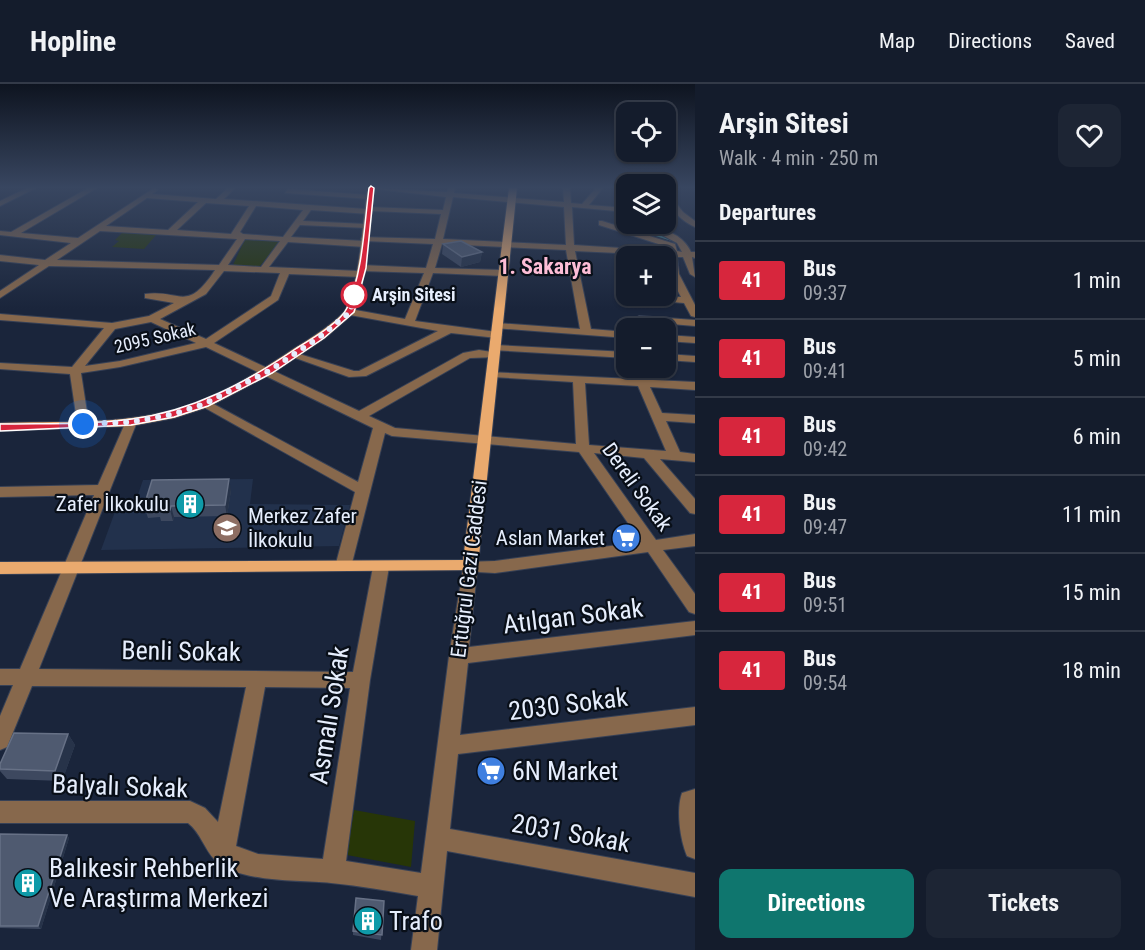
<!DOCTYPE html>
<meta charset="utf-8">
<style>
:root{--surface:#141c2c;--page:#1d2534;--text:#f1f3f6;--muted:#9da1a9;--line:#333a48;--accent:#0f766e}
body{margin:0;font-family:"Roboto Condensed",sans-serif;background:var(--page);color:var(--text);height:100vh;display:flex;flex-direction:column;font-size:22px;white-space:nowrap}
*{box-sizing:border-box;margin:0}
p{font-size:20px;color:var(--muted)}
.icon{flex:none;width:33px;height:33px;fill:none;stroke:currentColor;stroke-width:2;stroke-linecap:round;stroke-linejoin:round}
.map{position:relative;flex:1;overflow:hidden}
.drawer{display:flex;flex-direction:column;background:var(--surface);width:450px}
.drawer>*{flex:none}
.badge{padding:0 12px;border-radius:4px;font-size:21px;line-height:39px}
.tools{position:absolute;left:616px;top:18px;display:grid;gap:12px}
.tools a{display:grid;place-items:center;width:60px;height:60px;border-radius:12px;background:var(--surface);box-shadow:0 2px 4px #0004,0 0 0 2px var(--line);font-size:30px}
.you{position:absolute;width:30px;height:30px;margin:-15px;border:4px solid #fff;border-radius:50%;background:#1a73e8;box-shadow:0 0 0 9px #1a73e833}
.map>.badge{position:absolute;translate:-50% -50%;box-shadow:0 0 0 3px #fff}
h2{padding:0 24px;font-size:22px;line-height:54px}
.round{display:grid;place-items:center;flex:none;width:63px;height:63px;border-radius:12px;background:var(--page)}
.headline{display:flex;align-items:center;justify-content:space-between;height:102px;padding:0 24px}
h1{font-size:28px;font-weight:700;line-height:45px}
.button{display:flex;gap:12px;margin-top:auto;padding:12px 24px}
.button a{flex:1;height:69px;border-radius:12px;background:var(--accent);color:#fff;font-size:24px;font-weight:700;line-height:69px;text-align:center}
.button a+a{background:var(--page);color:var(--text)}
ul{padding:0;list-style:none}
li{display:flex;align-items:center;gap:18px;height:78px;padding:0 24px;border-top:2px solid var(--line)}
li div{flex:1}
li b{display:block;font-size:22px}
li em{font-style:normal}
li .badge{min-width:66px;font-weight:700;text-align:center}
header{display:flex;align-items:center;gap:36px;box-sizing:border-box;height:84px;padding:0 30px;background:var(--surface);border-bottom:2px solid var(--line)}
header strong{font-size:28px}
nav{display:flex;gap:33px;margin-inline-start:auto;font-size:21px}
main{display:flex;flex:1;min-height:0}
.map>svg:first-child{display:block}
.built{fill:#22314c}
.green{fill:#273607}
.lines{fill:none;stroke-linecap:round;stroke-linejoin:round}
.stream{stroke:#488c94;stroke-width:2}
.minor-casing{stroke:#374156;stroke-width:2}
.major-casing{stroke:#374156;stroke-width:2}
.minor{fill:#87684c;fill-rule:evenodd}
.major{fill:#eaaa6e;fill-rule:evenodd}
.wall{fill:#3d485f}
.shaded-wall{fill:#273349}
.building{fill:#4f5a70;stroke:#677186;stroke-width:1.5}
.line{fill:#d7263d;stroke:#fff;stroke-width:1.5}
.walk{stroke:#e6eefd;stroke-width:6;stroke-dasharray:0 10.8}
.stop-dot{fill:#fff;stroke:#d7263d;stroke-width:3}
.labels{text-anchor:middle;stroke-width:4.5;stroke-linejoin:round;paint-order:stroke}
.far-stop-label{font-size:18px;font-weight:bold;fill:#e6eefd;stroke:#090f18;text-anchor:start}
.far-street-label{font-size:18px;fill:#e6eefd;stroke:#090f18}
.street-label{font-size:21px;fill:#e6eefd;stroke:#090f18}
.poi-label{font-size:21px;fill:#e6eefd;stroke:#090f18;text-anchor:end}
.far-district-label{font-size:22px;font-weight:bold;fill:#fdbdd6;stroke:#090f18}
.near-street-label{font-size:26px;fill:#e6eefd;stroke:#090f18}
.near-poi-label{font-size:26px;fill:#e6eefd;stroke:#090f18;text-anchor:start}
</style>
<header>
<strong>Hopline</strong>
<nav><a>Map</a><a>Directions</a><a>Saved</a></nav>
</header>
<main>
<div class="map">
<svg width="695" height="866" viewBox="0 0 695 866">
<rect width="100%" height="100%" fill="#1a253b"/>
<!-- built -->
<polygon class="built" points="253,395 250,420 350,421 339,462 101,466 116,425 133,425 143,396"/>
<!-- green -->
<g class="green">
<polygon points="123,148 157,150 144,165 112,163 119,157 115,156"/>
<polygon points="245,155 247,155 281,157 259,183 233,181"/>
<polygon points="354,726 415,737 411,783 347,771"/>
</g>
<g class="lines">
<!-- stream -->
<polyline class="stream" points="627,133 622,138 633,144 672,156"/>
<!-- minor casing -->
<g class="minor-casing">
<g id="minor">
<polygon points="27,104 36,104 0,122 0,117"/>
<path d="M88,104h9l-76,45 57,5 76,-50 4,2 -6,4 64,5 12,-11h7l-11,11 142,10 3,-2 74,3 3,-13 -79,-9 80,4 2,-4h6l-1,5 110,9 -1,-14h7l1,15 11,1 14,-16h7l-14,17 38,3v4l-55,-5 2,38 94,6v-4l-69,-22v-4h3l73,23 2,7 5,1 -5,-9 -17,-9c11,-7 27,8 31,18h4v6l-3,-1 3,20 -5,-3 -7,-17h-6l2,17 16,31v12l-4,-1 -7,-13 -46,-4 -5,-3 48,1 -12,-23 -1,-18 -41,-2v20l-5,-3 -4,-18 -43,-2 16,78 36,3v6l-133,-10 -1,-2 5,-3 82,6 -14,-79 -124,-6 -7,24 68,2 5,3 -5,3 -70,-3 -18,48 82,11 5,3 -5,3 -46,-5 -85,43 -17,1 -62,-22 6,-3 61,19h5l79,-40 -88,-16 -5,-3 5,-3 55,10 19,-46 -62,-2 -4,-3 4,-3 64,3 7,-24 -68,-3 4,3 -4,3 -77,-5 -19,25 91,4 5,3 -5,3 -71,-3 -11,26 -64,43 145,68 104,-58 16,-3 19,3v4l-28,1 -101,58 26,12 181,16 -3,-62 -81,-5 -4,-1v-4l207,10v8l-45,-3 12,26 33,2v8l-29,-2 14,31 15,2v8l-35,-3 35,40v15l-5,-1 -46,-55 -50,-5 62,87 39,-6v12l-32,4 32,44v20l-6,-2 -41,-60 -153,21 -18,-1 -8,75 226,-26v14l-227,28 -8,72 235,-28v18l-237,29 -8,75 245,44v24l-248,-46 -10,99h-26l7,-54c-29,-5 -57,-10 -87,-13 -30,-3 -93,0 -116,-23 -11,-11 -14,-27 -27,-37h-188v-22h190l15,7 13,14 28,-135 -214,-1 -25,61 -7,3v-34l13,-31h-13v-16h20l74,-174 -94,2v-10l98,-2 29,-66 4,-1 6,4 -98,247 314,3 20,-105 2,-4h12l2,4 -19,113 -24,181 75,12 28,-217 15,-94 31,-1 146,-19 -62,-90 -187,-16 -7,-3 -34,134 -2,4h-12l-2,-4 20,-75 -157,-88 6,-4 4,1 150,81 15,-54 -167,-81 -86,20 -39,6 8,52 -6,4 -5,-1 -8,-54 -70,-5v-6l72,4 32,-39 -104,-8v-6l112,9 37,-7 25,-13 -29,-5v-4c36,-5 41,20 70,-24l-166,-4 -49,32v-7l39,-26 -39,-4v-6l45,5 26,-17 -71,-8v-4l11,1zM453,113l111,10 2,38 -123,-6zM147,114l51,4 -30,28 -62,-4zM206,119l43,3 -18,28 -54,-4zM256,122l47,4 -20,27 -40,-3 -3,-2zM311,126l58,4 3,-3 69,3 -6,25 -73,-2 -1,2 4,2 -74,-4 9,-12 67,3 4,-2 -4,-2 -64,-3zM100,147l137,8 -18,26 -162,-5zM245,155l35,2 -19,26 -33,-2zM224,187l56,2 -9,23 -65,43 -46,-20 46,-25zM151,238l45,21 -76,18 -35,5 30,-37zM585,299l53,3 28,65 -77,-6zM265,603l85,1 -27,171 -65,-5 -22,-8z"/>
<polygon points="622,104 627,104 627,106 624,105"/>
<polygon points="288,105 370,111 374,113 370,115 285,109"/>
<path d="M666,106l17,22 12,9v6c-14,-6 -29,-21 -29,-37z"/>
<polygon points="639,232 695,236 695,242 635,237 634,235"/>
<polygon points="666,251 695,253 695,259 666,257"/>
<polygon points="495,261 627,268 627,274 491,266 490,264"/>
<polygon points="666,270 695,272 695,278 666,276"/>
<path d="M695,705v70l-8,-3c-7,-16 -11,-47 -5,-63z"/>
</g>
</g>
<!-- major casing -->
<g class="major-casing">
<g id="major">
<path d="M367,104h8l-9,80 -11,44 -30,26 -52,35 -65,34 -34,11 -43,8 -131,5v-8c55,-2 120,2 173,-13 44,-12 85,-37 122,-62 12,-7 45,-28 51,-39 14,-28 17,-88 21,-121z"/>
<polygon points="509,104 517,104 478,482 476,486 0,490 0,478 463,476"/>
</g>
</g>
<!-- minor -->
<use href="#minor" class="minor"/>
<!-- major -->
<use href="#major" class="major"/>
</g>
<!-- wall -->
<g class="wall">
<polygon points="443,160 482,168 480,178 461,183 442,170"/>
<polygon points="231,406 227,432 174,433 173,437 161,437 160,433 148,434 144,422"/>
<polygon points="68,650 75,661 62,697 7,695 0,687 0,680"/>
<polygon points="0,750 67,751 69,754 41,845 0,844"/>
<polygon points="384,817 381,856 353,851 353,847"/>
</g>
<!-- shaded-wall -->
<g class="shaded-wall">
<polygon points="482,168 480,178 461,183 462,173"/>
<polygon points="229,395 231,406 227,432 225,421"/>
<polygon points="171,422 174,433 173,437 170,426"/>
<polygon points="68,650 75,661 62,697 55,687"/>
<polygon points="67,751 69,754 41,845 38,842"/>
</g>
<!-- building -->
<g class="building">
<polygon points="461,157 482,168 462,173 443,160"/>
<polygon points="229,395 225,421 171,422 170,426 158,426 159,422 144,422 152,396"/>
<polygon points="14,649 68,650 55,687 0,685 0,680"/>
<polygon points="0,750 67,751 38,842 0,842"/>
<polygon points="356,814 384,817 382,851 353,847"/>
</g>
<!-- sky -->
<linearGradient id="sky" x2="0" y2="1"><stop stop-color="#0e1420"/><stop offset="0.46" stop-color="#384660"/><stop offset="1" stop-color="#384660" stop-opacity="0"/></linearGradient>
<rect width="695" height="225" fill="url(#sky)"/>
<!-- line -->
<path class="line" d="M371,102l3,2 -8,80 -12,44 -30,26 -52,35 -64,33 -34,11 -43,8 -131,6v-7c43,-1 89,1 132,-5 61,-8 115,-37 165,-71 13,-8 44,-26 50,-40 16,-36 17,-81 22,-120z"/>
<g class="lines">
<!-- walk -->
<polyline class="walk" points="83,340 131,338 174,330 204,320 269,287 321,252 350,228 355,209 354,211"/>
</g>
<!-- icons -->
<defs>
<g id="building-disc" transform="scale(1.5)"><circle r="9.5" fill="#0f9aa8" stroke="#090f18"/><path d="M-4-6H4V6H1V3H-1V6H-4ZM-2.5-4.3h1.7v1.8h-1.7ZM.8-4.3h1.7v1.8H.8ZM-2.5-1h1.7V.8h-1.7ZM.8-1h1.7V.8H.8Z" fill="#fff"/></g>
<g id="school-disc" transform="scale(1.5)"><circle r="9.5" fill="#8d6e63" stroke="#090f18"/><path d="M0-5L7-2L0 1L-7-2ZM-4 1L0 2.5L4 1V4Q0 6-4 4Z" fill="#fff"/></g>
<g id="supermarket-disc" transform="scale(1.5)"><circle r="9.5" fill="#3f7fe0" stroke="#090f18"/><path d="M-6-5.5h2.5l.6 2H6L4.5 2H-2.5L-4.4-4H-6ZM-1.5 3.2a1.3 1.3 0 1 0 .1 0ZM3 3.2a1.3 1.3 0 1 0 .1 0Z" fill="#fff"/></g>
</defs>
<g fill-rule="evenodd">
<use href="#building-disc" x="190" y="420"/>
<use href="#school-disc" x="227" y="444"/>
<use href="#supermarket-disc" x="626" y="454"/>
<use href="#supermarket-disc" x="491" y="687"/>
<use href="#building-disc" x="28" y="799"/>
<use href="#building-disc" x="368" y="837"/>
</g>
<!-- markers -->
<circle class="stop-dot" cx="354" cy="211" r="12"/>
<g class="labels">
<!-- far-stop labels -->
<g class="far-stop-label">
<text x="372" y="217">Arşin Sitesi</text>
</g>
<!-- far-street labels -->
<g class="far-street-label">
<text transform="translate(155 254) rotate(-13)" y="6">2095 Sokak</text>
</g>
<!-- street labels -->
<g class="street-label">
<text transform="translate(637 403) rotate(54)" y="7">Dereli Sokak</text>
<text transform="translate(469 485) rotate(-83)" y="7">Ertuğrul Gazi Caddesi</text>
</g>
<!-- poi labels -->
<g class="poi-label">
<text x="169" y="427">Zafer İlkokulu</text>
<text x="248" y="439" text-anchor="start">Merkez Zafer<tspan x="248" dy="24">İlkokulu</tspan></text>
<text x="605" y="461">Aslan Market</text>
</g>
<!-- far-district labels -->
<g class="far-district-label">
<text x="545" y="190">1. Sakarya</text>
</g>
<!-- near-street labels -->
<g class="near-street-label">
<text transform="translate(573 532) rotate(-7)" y="9">Atılgan Sokak</text>
<text transform="translate(181 567) rotate(1)" y="9">Benli Sokak</text>
<text transform="translate(568 620) rotate(-7)" y="9">2030 Sokak</text>
<text transform="translate(329 631) rotate(-81)" y="9">Asmalı Sokak</text>
<text transform="translate(120 702) rotate(2)" y="9">Balyalı Sokak</text>
<text transform="translate(571 749) rotate(10)" y="9">2031 Sokak</text>
</g>
<!-- near-poi labels -->
<g class="near-poi-label">
<text x="512" y="696">6N Market</text>
<text x="49" y="793">Balıkesir Rehberlik<tspan x="49" dy="30">Ve Araştırma Merkezi</tspan></text>
<text x="389" y="846">Trafo</text>
</g>
</g>
</svg>
<div class="tools">
<a><svg class="icon" aria-label="locate" viewBox="0 0 24 24"><circle cx="12" cy="12" r="6"/><path d="M12 2v4M12 18v4M2 12h4M18 12h4"/></svg></a>
<a><svg class="icon" aria-label="layers" viewBox="0 0 24 24"><path d="M12 4l9 5-9 5-9-5zM3 14l9 5 9-5"/></svg></a>
<a>+</a>
<a>−</a>
</div>
<div class="you" style="left:83px;top:340px"></div>
</div>
<section class="drawer">
<div class="headline"><div><h1>Arşin Sitesi</h1><p>Walk · 4 min · 250 m</p></div><a class="round"><svg class="icon" aria-label="heart" viewBox="0 0 24 24"><path d="M12 20l-8-8c-3-5 5-10 8-4 3-6 11-1 8 4z"/></svg></a></div>
<h2>Departures</h2>
<ul>
<li><span class="badge" style="background:#d7263d;color:#fff">41</span><div><b>Bus</b><p>09:37</p></div><em>1 min</em></li>
<li><span class="badge" style="background:#d7263d;color:#fff">41</span><div><b>Bus</b><p>09:41</p></div><em>5 min</em></li>
<li><span class="badge" style="background:#d7263d;color:#fff">41</span><div><b>Bus</b><p>09:42</p></div><em>6 min</em></li>
<li><span class="badge" style="background:#d7263d;color:#fff">41</span><div><b>Bus</b><p>09:47</p></div><em>11 min</em></li>
<li><span class="badge" style="background:#d7263d;color:#fff">41</span><div><b>Bus</b><p>09:51</p></div><em>15 min</em></li>
<li><span class="badge" style="background:#d7263d;color:#fff">41</span><div><b>Bus</b><p>09:54</p></div><em>18 min</em></li>
</ul>
<div class="button"><a>Directions</a><a>Tickets</a></div>
</section>
</main>
